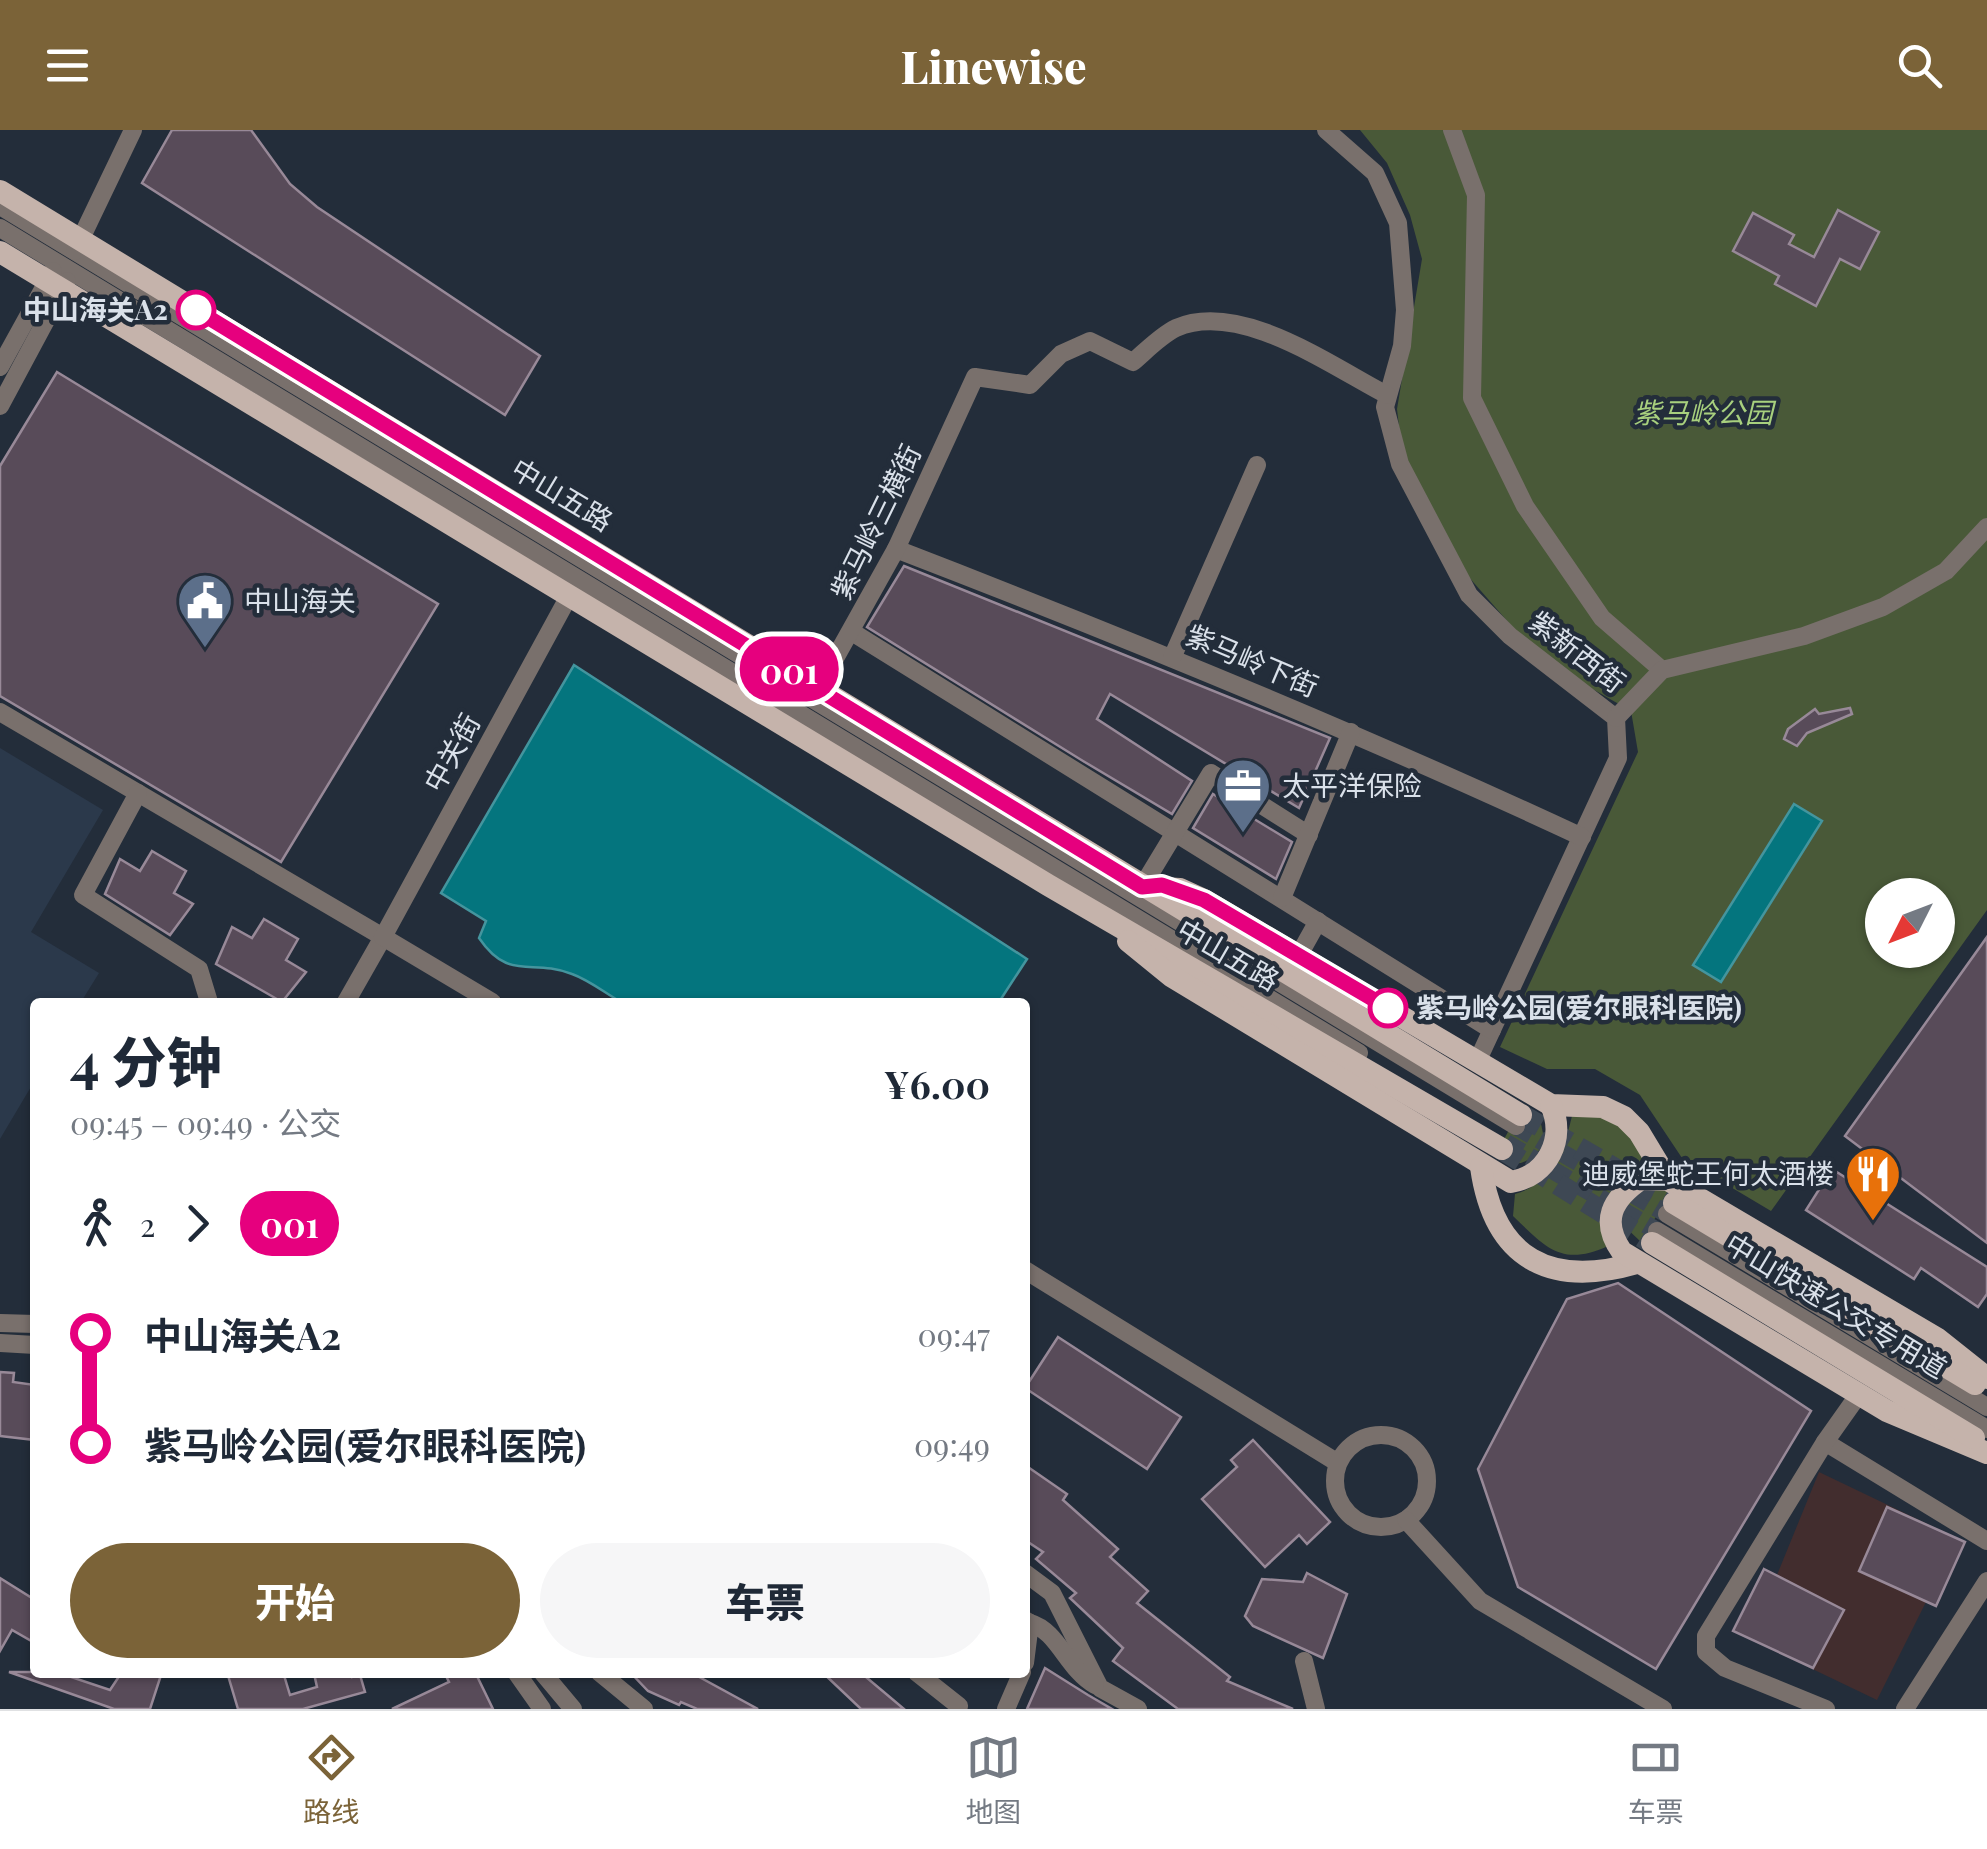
<!DOCTYPE html>
<html lang="zh">
<meta charset="utf-8">
<style>
:root{--surface:#fff;--page:#f6f6f7;--text:#1f2937;--muted:#747a83;--line:#e0e1e3;--accent:#7b6338}
body{margin:0;font-family:"Playfair Display","Noto Sans SC",serif;background:var(--page);color:var(--text);height:100vh;display:flex;flex-direction:column;font-size:38px;white-space:nowrap}
*{box-sizing:border-box;margin:0}
p{font-size:32px;color:var(--muted)}
.icon{flex:none;width:55px;height:55px;fill:none;stroke:currentColor;stroke-width:2;stroke-linecap:round;stroke-linejoin:round}
.map{position:relative;flex:1;overflow:hidden}
.details{position:absolute;left:30px;top:868px;width:1000px;height:680px;display:flex;flex-direction:column;background:var(--surface);border-radius:10px;box-shadow:0 2px 8px #0004}
.details>*{flex:none}
.badge{padding:0 20px;border-radius:32px;font-size:35px;line-height:65px}
.needle{width:65px;rotate:228deg}
.fabs{position:absolute;left:1865px;top:748px;display:grid;gap:20px}
.fabs a{display:grid;place-items:center;width:90px;height:90px;border-radius:50%;background:var(--surface);box-shadow:0 2px 8px #0004;font-size:50px}
.map>.badge{position:absolute;translate:-50% -50%;box-shadow:0 0 0 5px #fff}
.legs{display:flex;align-items:center;gap:15px;height:110px;padding:0 40px;font-size:32px}
.legs p{margin-inline-start:auto}
.head{display:flex;align-items:center;justify-content:space-between;height:170px;padding:0 40px}
h1{font-size:55px;font-weight:800;line-height:75px}
.action{display:flex;gap:20px;margin-top:auto;padding:20px 40px}
.action a{flex:1;height:115px;border-radius:60px;background:var(--accent);color:#fff;font-size:40px;font-weight:800;line-height:115px;text-align:center}
.action a+a{background:var(--page);color:var(--text)}
ul{padding:0 40px;list-style:none}
li{display:flex;align-items:center;gap:35px;height:110px;font-size:38px}
li i{display:grid;place-items:center;width:15px;height:100%;margin:0 12px;background:currentColor}
li i::after{content:'';width:25px;height:25px;margin:-12px;border:8px solid;border-radius:50%;background:var(--surface)}
li p{margin-inline-start:auto}
li:first-child i{background:linear-gradient(#0000 50%,currentColor 0)}
li:last-child i{background:linear-gradient(currentColor 50%,#0000 0)}
header{display:flex;justify-content:space-between;align-items:center;height:130px;padding:0 40px;background:var(--accent);color:#fff;font-size:45px;font-weight:800}
.menu{display:flex;justify-content:space-around;align-items:center;height:140px;border-top:2px solid var(--line);background:var(--surface);font-size:28px;color:var(--muted)}
.menu a{display:grid;justify-items:center;gap:5px}
.menu .selected{color:var(--accent)}
.map>svg:first-child{display:block}
.commercial{fill:#422d2e}
.built{fill:#2b394b}
.green{fill:#495938;fill-rule:evenodd}
.water{fill:#04757e;stroke:#44959e;stroke-width:2.5}
.building{fill:#584b59;stroke:#988998;stroke-width:2.5}
.lines{fill:none;stroke-linecap:round;stroke-linejoin:round}
.minor-tunnel{stroke:#3e4854;stroke-width:18;stroke-dasharray:18 9;stroke-linecap:butt}
.major-tunnel{stroke:#3e4854;stroke-width:22;stroke-dasharray:22 11;stroke-linecap:butt}
.minor{stroke:#79706c;stroke-width:18}
.major{stroke:#c5b3ab;stroke-width:22}
.line-1-casing{stroke:#fff;stroke-width:22}
.line-1{stroke:#e6007e;stroke-width:15}
.stop-1-dot{fill:#fff;stroke:#e6007e;stroke-width:5}
.labels{text-anchor:middle;stroke-width:9;stroke-linejoin:round;paint-order:stroke}
.stop-label{font-size:28px;font-weight:bold;fill:#dae1ea;stroke:#232d3a;text-anchor:end}
.park-label{font-size:28px;font-style:italic;fill:#a8d07e;stroke:#232d3a}
.street-label{font-size:28px;fill:#dae1ea;stroke:#232d3a}
.poi-label{font-size:28px;fill:#dae1ea;stroke:#232d3a;text-anchor:start}
</style>
<header><svg class="icon" aria-label="menu" viewBox="0 0 24 24"><path d="M4 6h16M4 12h16M4 18h16"/></svg>Linewise<svg class="icon" aria-label="search" viewBox="0 0 24 24"><circle cx="10" cy="10" r="6"/><path d="M15 15l6 6"/></svg></header>
<div class="map">
<svg width="1987" height="1579" viewBox="0 0 1987 1579">
<rect width="100%" height="100%" fill="#232d3a"/>
<!-- commercial -->
<polygon class="commercial" points="1819,1342 1965,1412 1936,1476 1926,1472 1877,1570 1733,1501 1764,1439 1777,1445"/>
<!-- built -->
<polygon class="built" points="0,618 103,680 31,802 99,843 81,872 35,872 35,950 0,1009"/>
<!-- green -->
<g class="green">
<path d="M1360,0h627v780l-216,301 -89,-53 -42,-63 -45,-26h-48l-47,-22 138,-295 -7,-41 -42,-24 -73,-56 -49,-56 -65,-123 -5,-43 25,-150 -12,-44 -23,-52zM1882,765h56v55h-56z"/>
<path d="M1523,974l16,10 6,29c-14,19 -28,28 -50,13z"/>
<path d="M1574,977l38,10 40,40c-42,14 -42,52 -44,89 -46,21 -62,2 -95,-30l2,-22c40,-11 51,-50 59,-87z"/>
<polygon points="1633,1056 1671,1061 1641,1112 1620,1092"/>
</g>
<!-- water -->
<g class="water">
<path d="M574,535l453,294 -28,43h-378c-16,-9 -32,-22 -49,-28 -41,-16 -63,8 -93,-36l7,-17 -45,-28z"/>
<polygon points="1794,674 1822,691 1721,852 1693,835"/>
</g>
<!-- building -->
<g class="building">
<polygon points="172,0 251,0 290,54 317,77 540,226 505,285 142,53"/>
<polygon points="1838,80 1879,102 1860,139 1840,129 1816,176 1775,154 1779,146 1733,121 1753,83 1794,105 1789,114 1814,127"/>
<polygon points="57,242 438,474 281,732 0,566 0,336"/>
<polygon points="904,436 1330,608 1299,678 1110,564 1097,589 1192,651 1172,684 1083,631 867,497"/>
<polygon points="1850,578 1852,584 1807,603 1797,616 1784,609 1788,599 1815,579 1819,584"/>
<polygon points="1213,664 1292,712 1276,749 1193,698"/>
<polygon points="152,721 186,741 174,763 193,774 170,805 105,764 120,729 140,741"/>
<polygon points="264,789 298,809 286,830 306,842 282,872 216,834 232,797 252,808"/>
<polygon points="1987,807 1987,1113 1845,1006"/>
<polygon points="1832,1039 1987,1137 1987,1164 1978,1177 1921,1138 1914,1149 1806,1080"/>
<polygon points="1618,1153 1811,1281 1656,1539 1518,1457 1478,1339 1567,1169"/>
<polygon points="1058,1207 1181,1287 1147,1339 1025,1258"/>
<polygon points="0,1242 14,1243 13,1252 35,1255 35,1310 0,1306"/>
<polygon points="1253,1310 1330,1392 1307,1414 1299,1405 1265,1437 1202,1369 1237,1337 1231,1330"/>
<polygon points="1025,1335 1067,1364 1063,1370 1118,1419 1110,1427 1148,1461 1137,1473 1230,1547 1227,1551 1293,1579 1178,1579 1113,1531 1123,1518 1070,1468 1076,1463 1036,1429 1043,1422 1025,1410"/>
<polygon points="1887,1377 1965,1412 1936,1476 1859,1441"/>
<polygon points="1764,1439 1844,1480 1813,1538 1733,1501"/>
<polygon points="1307,1443 1347,1464 1323,1528 1253,1496 1245,1486 1262,1449 1303,1452"/>
<polygon points="0,1448 35,1470 35,1513 12,1500 0,1521"/>
<polygon points="1045,1538 1088,1565 1112,1579 1027,1579"/>
<polygon points="9,1542 73,1542 71,1547 110,1560 122,1542 162,1542 150,1579 114,1579"/>
<polygon points="227,1542 283,1542 290,1565 317,1557 315,1548 320,1542 351,1542 352,1547 360,1545 365,1562 303,1579 238,1579"/>
<polygon points="444,1542 475,1542 493,1579 392,1579 449,1552"/>
<polygon points="630,1542 690,1542 758,1579 697,1579 681,1572 679,1575 648,1561"/>
<polygon points="822,1542 860,1542 904,1579 861,1579"/>
</g>
<g class="lines">
<!-- minor-tunnel -->
<g class="minor-tunnel">
<polyline points="1516,996 1667,1084"/>
<polyline points="1506,1013 1657,1101"/>
</g>
<!-- major-tunnel -->
<g class="major-tunnel">
<polyline points="1521,985 1674,1073"/>
<polyline points="1502,1019 1652,1113"/>
</g>
<!-- minor -->
<g class="minor">
<polyline points="1326,0 1375,43 1398,93 1405,180 1402,216 1385,277 1400,334 1469,465 1510,506 1616,588 1618,628 1477,932"/>
<polyline points="1452,0 1476,65 1472,268 1525,376 1602,488 1662,540"/>
<polyline points="0,76 1516,996"/>
<polyline points="0,98 1359,923"/>
<polyline points="75,121 133,0"/>
<polyline points="0,237 53,141"/>
<polyline points="0,276 67,151"/>
<path d="M896,419c231,89 461,183 686,288"/>
<polyline points="852,502 1492,900"/>
<polyline points="1172,528 1257,335"/>
<path d="M819,557l77,-138 79,-172 55,8 31,-31 29,-13 43,21c14,-12 27,-26 43,-34 64,-28 155,38 211,67"/>
<polyline points="0,582 383,807 346,872"/>
<polyline points="1616,588 1662,540 1804,506 1883,477 1946,441 1987,397"/>
<polyline points="138,663 83,765 199,839 209,872"/>
<polyline points="1142,757 1211,643 1309,705"/>
<polyline points="1282,768 1351,602"/>
<polyline points="1299,825 1318,791"/>
<polyline points="492,872 383,807 569,466"/>
<polyline points="1667,1084 1987,1277"/>
<polyline points="1657,1101 1987,1299"/>
<polyline points="1025,1140 1338,1333"/>
<polyline points="0,1193 35,1194"/>
<polyline points="0,1213 35,1215"/>
<circle cx="1381" cy="1351" r="46"/>
<polyline points="1825,1312 1987,1411"/>
<polyline points="1406,1390 1480,1471 1663,1579"/>
<polyline points="1025,1443 1052,1463 1100,1558 1138,1579"/>
<polyline points="1025,1490 1030,1493 1025,1533"/>
<path d="M1030,1493c28,8 37,46 65,62"/>
<polyline points="1304,1531 1316,1579"/>
<polyline points="516,1542 542,1579"/>
<polyline points="542,1542 573,1579"/>
<polyline points="599,1542 644,1579"/>
<polyline points="916,1542 959,1576"/>
<polyline points="1006,1579 1022,1542"/>
<polyline points="1826,1579 1725,1538 1706,1522 1706,1506 1825,1312 1859,1264"/>
<polyline points="1905,1579 1987,1451"/>
</g>
<!-- major -->
<g class="major">
<polyline points="0,61 1521,985"/>
<polyline points="0,122 1048,755 1502,1019"/>
<polyline points="1145,757 1180,759 1204,770 1551,975 1603,977 1624,987 1639,1002 1668,1050 1938,1209 1987,1248"/>
<path d="M1128,811l43,35 340,206c37,-6 55,-44 40,-77"/>
<path d="M1481,1037c13,93 70,121 156,96"/>
<path d="M1668,1050l-27,-1c-29,20 -41,42 -19,73l265,159 100,42"/>
<polyline points="1674,1073 1975,1254"/>
<polyline points="1652,1113 1974,1308"/>
</g>
</g>
<g class="lines">
<!-- line-1 casing -->
<g class="line-1-casing">
<polyline id="line-1" points="196,180 1142,757 1162,755 1204,770 1388,878"/>
</g>
<!-- line-1 -->
<use href="#line-1" class="line-1"/>
</g>
<!-- icons -->
<defs>
<g id="civic-pin" transform="scale(2.875)"><path d="M0 17L-7.5 6A9.5 9.5 0 1 1 7.5 6Z" fill="#5c6f8a" stroke="#232d3a"/><path d="M-.6-6.5H3V-4.5H.6V-3L4-1V1h2V6H-6V1h2V-1L-.6-3ZM-1.2 2.5V6h2.4V2.5Z" fill="#fff"/></g>
<g id="office-pin" transform="scale(2.875)"><path d="M0 17L-7.5 6A9.5 9.5 0 1 1 7.5 6Z" fill="#5c6f8a" stroke="#232d3a"/><path d="M-6-3h4V-5.5h4V-3h4V5H-6ZM-1-4.5V-3h2v-1.5ZM-6 0V1H6V0Z" fill="#fff"/></g>
<g id="restaurant-pin" transform="scale(2.875)"><path d="M0 17L-7.5 6A9.5 9.5 0 1 1 7.5 6Z" fill="#e8710a" stroke="#232d3a"/><path d="M-5-6h1v4h1v-4h1v4h1v-4h1v5L-1.5 .5V6h-2V.5L-5-1ZM5-6V6H3V1.5H1.5Q1.5-4 5-6Z" fill="#fff"/></g>
</defs>
<g fill-rule="evenodd">
<use href="#civic-pin" x="205" y="471"/>
<use href="#office-pin" x="1243" y="656"/>
<use href="#restaurant-pin" x="1873" y="1044"/>
</g>
<!-- markers -->
<g class="stop-1-dot">
<circle cx="196" cy="180" r="18"/>
<circle cx="1388" cy="878" r="18"/>
</g>
<g class="labels">
<!-- stop labels -->
<g class="stop-label">
<text x="168" y="190">中山海关A2</text>
<text x="1416" y="888" text-anchor="start">紫马岭公园(爱尔眼科医院)</text>
</g>
<!-- park labels -->
<g class="park-label">
<text x="1703" y="293">紫马岭公园</text>
</g>
<!-- street labels -->
<g class="street-label">
<text transform="translate(562 365) rotate(31)" y="10">中山五路</text>
<text transform="translate(876 392) rotate(-64)" y="10">紫马岭三横街</text>
<text transform="translate(1577 522) rotate(38)" y="10">紫新西街</text>
<text transform="translate(1252 531) rotate(23)" y="10">紫马岭下街</text>
<text transform="translate(452 623) rotate(-61)" y="10">中关街</text>
<text transform="translate(1228 825) rotate(30)" y="10">中山五路</text>
<text transform="translate(1836 1176) rotate(31)" y="10">中山快速公交专用道</text>
</g>
<!-- poi labels -->
<g class="poi-label">
<text x="244" y="481">中山海关</text>
<text x="1282" y="666">太平洋保险</text>
<text x="1834" y="1054" text-anchor="end">迪威堡蛇王何太酒楼</text>
</g>
</g>
</svg>
<div class="fabs">
<a><svg class="needle" viewBox="-14 -14 28 28"><path d="M0-13l5 13h-10z" fill="#e53935"/><path d="M0 13l5-13h-10z" fill="#747a83"/></svg></a>
</div>
<b class="badge" style="left:789px;top:539px;background:#e6007e;color:#fff">001</b>
<section class="details">
<div class="head"><div><h1>4 分钟</h1><p>09:45 – 09:49 · 公交</p></div><b>¥6.00</b></div>
<div class="legs"><svg class="icon" aria-label="walk" viewBox="0 0 24 24"><circle cx="13" cy="4" r="2"/><path d="M13 8l-2 6 4 7M11 14l-3 7M7 12l3-4h3l4 4"/></svg>2<svg class="icon" aria-label="forward" viewBox="0 0 24 24"><path d="M9 5l7 7-7 7"/></svg><b class="badge" style="background:#e6007e;color:#fff">001</b></div>
<ul>
<li><i style="color:#e6007e"></i><b>中山海关A2</b><p>09:47</p></li>
<li><i style="color:#e6007e"></i><b>紫马岭公园(爱尔眼科医院)</b><p>09:49</p></li>
</ul>
<div class="action"><a>开始</a><a>车票</a></div>
</section>
</div>
<nav class="menu">
<a class="selected"><svg class="icon" aria-label="directions" viewBox="0 0 24 24"><path d="M12 3l9 9-9 9-9-9zM9 14v-3h6M13 9l2 2-2 2"/></svg>路线</a>
<a><svg class="icon" aria-label="map" viewBox="0 0 24 24"><path d="M3 6l6-2 6 2 6-2v14l-6 2-6-2-6 2zM9 4v14M15 6v14"/></svg>地图</a>
<a><svg class="icon" aria-label="tickets" viewBox="0 0 24 24"><path d="M3 7h18v10H3zM15 7v10"/></svg>车票</a>
</nav>
